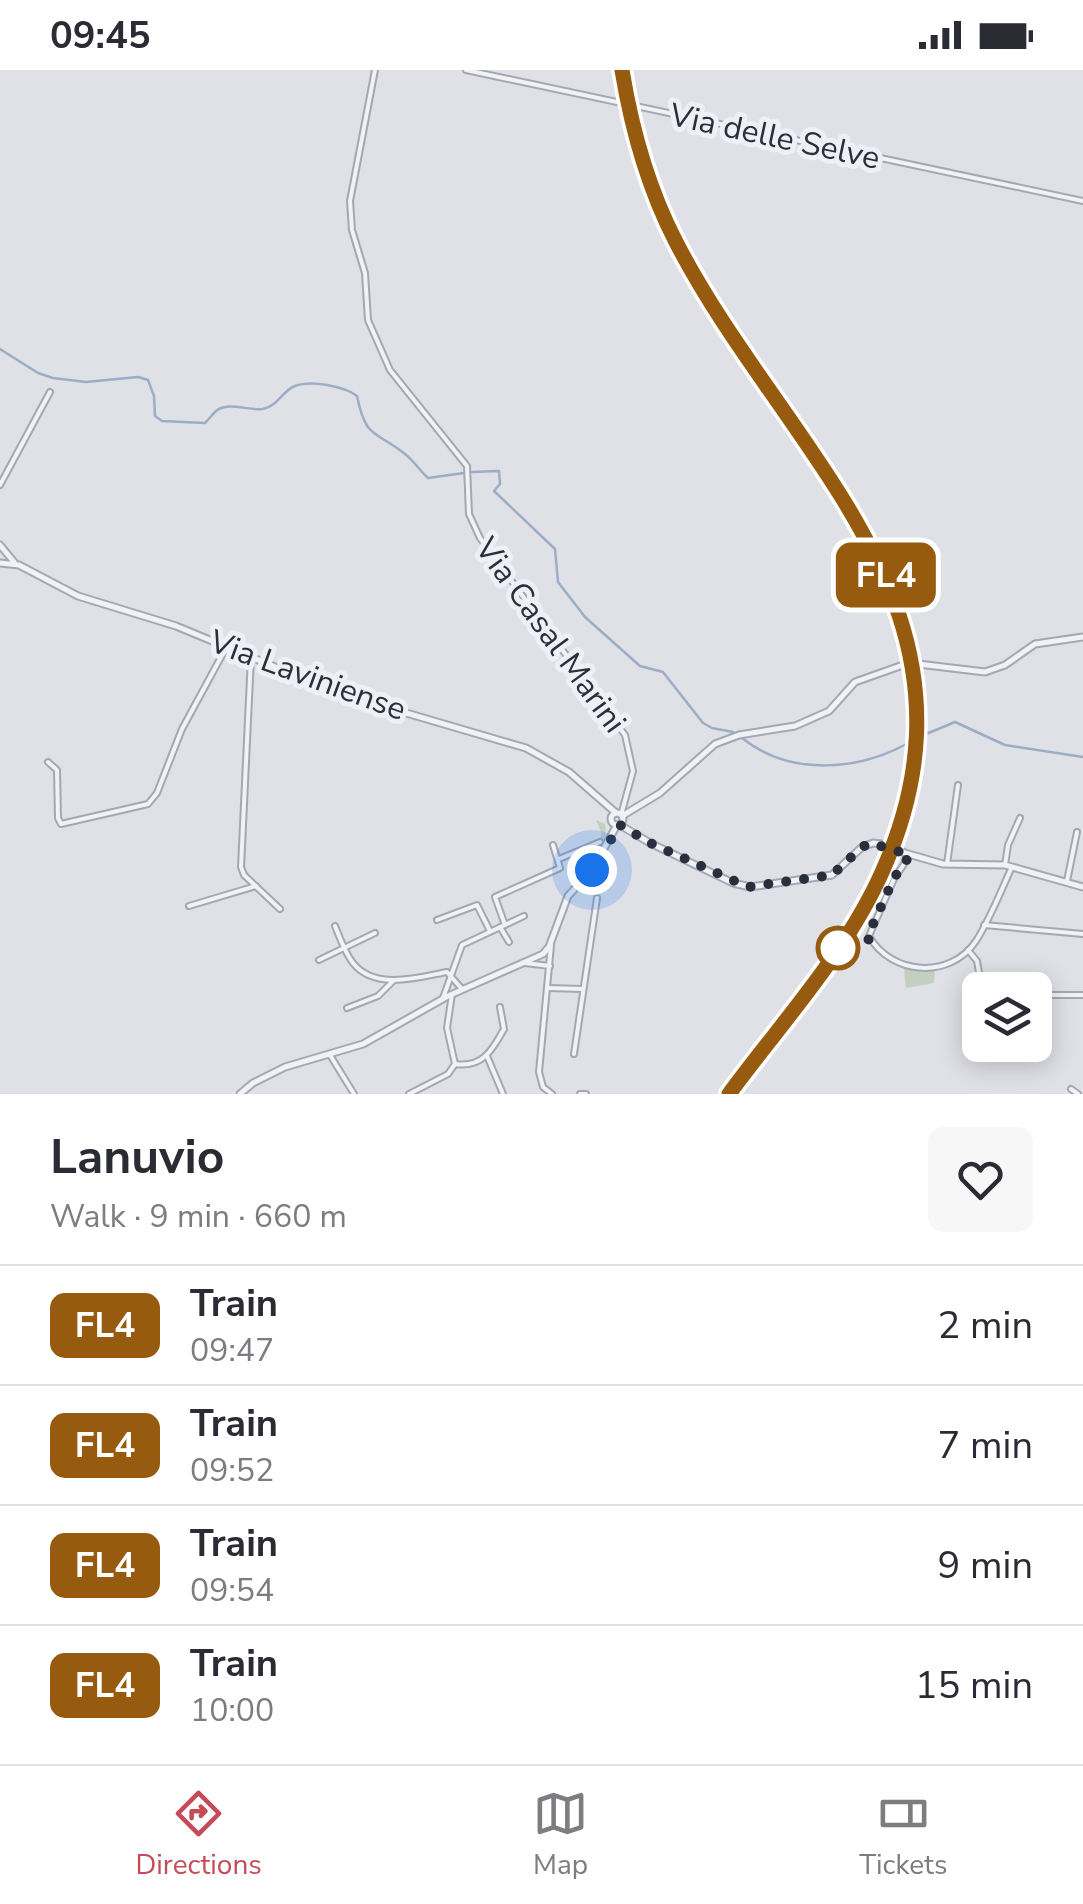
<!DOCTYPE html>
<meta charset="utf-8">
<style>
:root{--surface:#fff;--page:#f7f7f7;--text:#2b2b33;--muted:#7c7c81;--line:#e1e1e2;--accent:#c54b56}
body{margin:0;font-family:"Nunito Sans",sans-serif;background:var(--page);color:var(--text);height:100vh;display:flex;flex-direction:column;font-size:38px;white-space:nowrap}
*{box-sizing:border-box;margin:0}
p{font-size:32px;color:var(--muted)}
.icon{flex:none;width:55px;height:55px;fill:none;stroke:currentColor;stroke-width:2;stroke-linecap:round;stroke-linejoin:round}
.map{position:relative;height:1024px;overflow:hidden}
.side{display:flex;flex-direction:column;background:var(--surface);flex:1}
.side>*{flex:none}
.badge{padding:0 20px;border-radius:15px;font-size:35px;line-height:65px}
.controls{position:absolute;left:962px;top:902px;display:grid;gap:20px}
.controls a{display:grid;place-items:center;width:90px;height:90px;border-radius:15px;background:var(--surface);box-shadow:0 5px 25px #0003;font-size:50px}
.you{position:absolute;width:50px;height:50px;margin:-25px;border:8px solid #fff;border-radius:50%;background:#1a73e8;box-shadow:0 0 0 15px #1a73e833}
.map>.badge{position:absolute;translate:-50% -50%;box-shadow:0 0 0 5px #fff}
.round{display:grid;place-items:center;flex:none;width:105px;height:105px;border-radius:15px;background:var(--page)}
.summary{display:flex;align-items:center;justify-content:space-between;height:170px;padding:0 50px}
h1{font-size:48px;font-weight:700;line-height:75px}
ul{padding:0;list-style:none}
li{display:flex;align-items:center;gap:30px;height:120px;padding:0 50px;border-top:2px solid var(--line)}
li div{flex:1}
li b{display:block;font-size:38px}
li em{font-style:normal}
li .badge{min-width:110px;font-weight:700;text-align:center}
.status{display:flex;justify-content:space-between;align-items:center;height:70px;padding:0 50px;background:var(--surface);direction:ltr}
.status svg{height:28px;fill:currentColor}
.tabs{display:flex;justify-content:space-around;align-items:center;height:140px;border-top:2px solid var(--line);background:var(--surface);font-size:28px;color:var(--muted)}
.tabs a{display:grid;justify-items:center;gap:5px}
.tabs .active{color:var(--accent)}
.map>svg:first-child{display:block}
.green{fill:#c3d0c0}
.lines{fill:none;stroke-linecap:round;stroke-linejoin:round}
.stream{stroke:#9cadc5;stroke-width:2.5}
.minor-casing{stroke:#a5a8b1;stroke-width:8}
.tertiary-casing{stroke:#a5a8b1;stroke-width:9}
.minor{stroke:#f1f2f6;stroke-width:4}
.tertiary{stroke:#f1f2f6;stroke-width:5}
.rail{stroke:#79808f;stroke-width:2.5;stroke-dasharray:5 10;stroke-linecap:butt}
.tertiary-bridge-casing{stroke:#a5a8b1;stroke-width:9;stroke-linecap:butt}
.tertiary-bridge{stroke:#f1f2f6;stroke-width:5}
.line-casing{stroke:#fff;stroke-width:22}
.line{stroke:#965b0e;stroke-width:15}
.walk{stroke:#292f3d;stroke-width:10;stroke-dasharray:0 18}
.stop-dot{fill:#fff;stroke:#965b0e;stroke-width:5}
.labels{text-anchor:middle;stroke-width:10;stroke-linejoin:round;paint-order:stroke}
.street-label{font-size:32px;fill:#292f3d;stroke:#eef0f5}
</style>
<div class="status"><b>09:45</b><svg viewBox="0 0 49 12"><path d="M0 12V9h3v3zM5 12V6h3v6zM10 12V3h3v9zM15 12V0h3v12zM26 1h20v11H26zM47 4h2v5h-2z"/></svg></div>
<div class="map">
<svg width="1083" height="1024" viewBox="0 0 1083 1024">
<rect width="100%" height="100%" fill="#dfe1e7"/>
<!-- green -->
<g class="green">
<path d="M596,750l9,4c4,17 -14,48 -30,56l-4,-10 9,-4 -5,-11 22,-10 5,-11z"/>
<polygon points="904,899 935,899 934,913 906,918"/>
</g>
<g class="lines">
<!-- stream -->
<g class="stream">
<path d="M0,279l38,24 15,5 33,4 52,-5 10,3 6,16 1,20 7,5 43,2c4,-4 7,-8 11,-12 12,-10 32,0 47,-2 15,-3 19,-18 32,-23 16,-6 49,0 62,10 9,44 18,34 48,58 9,7 15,17 23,24l36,-5"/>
<polyline points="472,402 499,401 500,414 494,421 555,479 558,512 585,547 640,596 663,602 703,653 712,658 733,662"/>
<polyline points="919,667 955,652 1005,675 1083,687"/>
<path d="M742,668c49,39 118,33 170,3"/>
</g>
<!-- minor casing -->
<g class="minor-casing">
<g id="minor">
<polyline points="375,0 350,131 352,160 365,203 368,250 390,300 467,396 469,444 480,468 625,665 633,701 621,745"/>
<polyline points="466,0 1083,131"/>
<polyline points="0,415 50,322"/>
<polyline points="251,587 241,797 244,805 280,839"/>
<polyline points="48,692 57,700 58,748 61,754 148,734 157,723 182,659 227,576"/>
<path d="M910,785l-16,24 -25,57c22,39 81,44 107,5 14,-22 24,-48 35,-72"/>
<polyline points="559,789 600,772"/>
<polyline points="947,794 958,715"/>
<polyline points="1005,795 1008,775 1020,748"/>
<polyline points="1067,811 1077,762"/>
<polyline points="189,836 256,816"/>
<polyline points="437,850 477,835 490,861"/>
<polyline points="505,855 495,827 560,798 553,775"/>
<polyline points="984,855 1083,864"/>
<path d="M335,856c5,12 10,27 18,37 22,28 67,14 94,9l15,17"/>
<polyline points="500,857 509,872"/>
<polyline points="551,875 539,1002 543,1017 552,1024"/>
<polyline points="968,880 977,891 982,920"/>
<polyline points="319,890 375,863"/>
<polyline points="525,893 550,896"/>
<polyline points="548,918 583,919"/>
<path d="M452,924l-5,34 8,36c27,4 37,-13 49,-35l-4,-22"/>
<polyline points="1035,925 1083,925"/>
<polyline points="443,928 462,875 524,846"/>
<polyline points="347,938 378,926 394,910"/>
<polyline points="574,984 597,828"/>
<polyline points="330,985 354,1024"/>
<polyline points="487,986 503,1024"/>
<polyline points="1071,1019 1078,1024"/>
<polyline points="409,1024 448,1004 455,994"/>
<polyline points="580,1024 586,1024"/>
</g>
</g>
<!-- tertiary casing -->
<g class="tertiary-casing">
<g id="tertiary">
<polyline points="0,475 14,492"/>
<polyline points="0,493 19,495 78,526 176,556 338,623 526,678 569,702 616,743"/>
<polyline points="918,594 985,602 1005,595 1035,574 1083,567"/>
<circle cx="617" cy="749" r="6"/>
<polyline points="622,746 660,723 715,674 739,665 795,656 829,641 855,612 903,595"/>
<polyline points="620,755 650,773 733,813 750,817 832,805 862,777 873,773 882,774"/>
<polyline points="905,783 943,794 1005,795 1083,817"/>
<polyline points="240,1024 253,1013 285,997 363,974 448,926 543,884 549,877 568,826 592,800 617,755"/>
</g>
</g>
<!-- minor -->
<use href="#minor" class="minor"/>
<!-- tertiary -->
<use href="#tertiary" class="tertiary"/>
<!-- rail -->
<path class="rail" d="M622,0c9,63 28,123 58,179 114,213 324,365 197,635 -36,76 -98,142 -147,210"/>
<!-- tertiary-bridge casing -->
<g class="tertiary-bridge-casing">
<polyline id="tertiary-bridge" points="882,774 905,783"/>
</g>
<!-- tertiary-bridge -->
<use href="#tertiary-bridge" class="tertiary-bridge"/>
</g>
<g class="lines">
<!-- line casing -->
<g class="line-casing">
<path id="line" d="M622,0c10,61 26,118 54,172 108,210 324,363 207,628 -36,82 -101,152 -154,224"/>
</g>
<!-- line -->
<use href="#line" class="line"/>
<!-- walk -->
<polyline class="walk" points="592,800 620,755 650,773 748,817 832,805 862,777 871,773 910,785 894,808 869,863 870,869 838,878"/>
</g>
<!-- markers -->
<circle class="stop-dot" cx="838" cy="878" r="20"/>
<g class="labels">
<!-- street labels -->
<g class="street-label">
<text transform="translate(775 66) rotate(12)" y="11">Via delle Selve</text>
<text transform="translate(551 565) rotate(54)" y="11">Via Casal Marini</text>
<text transform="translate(308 605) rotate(20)" y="11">Via Laviniense</text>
</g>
</g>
</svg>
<div class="controls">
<a><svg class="icon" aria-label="layers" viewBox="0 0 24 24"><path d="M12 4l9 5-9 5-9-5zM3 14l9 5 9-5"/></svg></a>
</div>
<div class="you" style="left:592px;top:800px"></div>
<b class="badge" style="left:886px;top:505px;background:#965b0e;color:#fff">FL4</b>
</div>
<section class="side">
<div class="summary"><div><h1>Lanuvio</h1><p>Walk · 9 min · 660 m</p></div><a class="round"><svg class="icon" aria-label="heart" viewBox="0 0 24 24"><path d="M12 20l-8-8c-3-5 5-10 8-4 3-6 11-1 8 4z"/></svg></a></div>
<ul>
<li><span class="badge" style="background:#965b0e;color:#fff">FL4</span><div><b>Train</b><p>09:47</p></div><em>2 min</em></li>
<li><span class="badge" style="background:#965b0e;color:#fff">FL4</span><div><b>Train</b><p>09:52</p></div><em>7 min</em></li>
<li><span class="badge" style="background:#965b0e;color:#fff">FL4</span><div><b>Train</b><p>09:54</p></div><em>9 min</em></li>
<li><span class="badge" style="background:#965b0e;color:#fff">FL4</span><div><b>Train</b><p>10:00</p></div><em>15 min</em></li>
</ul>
</section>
<nav class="tabs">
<a class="active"><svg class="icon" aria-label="directions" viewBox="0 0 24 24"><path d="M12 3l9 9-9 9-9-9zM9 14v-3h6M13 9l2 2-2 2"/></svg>Directions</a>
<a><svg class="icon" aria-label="map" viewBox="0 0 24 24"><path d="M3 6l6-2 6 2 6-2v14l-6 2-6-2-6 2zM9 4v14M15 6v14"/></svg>Map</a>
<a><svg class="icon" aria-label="tickets" viewBox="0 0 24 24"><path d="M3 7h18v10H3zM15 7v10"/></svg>Tickets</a>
</nav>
